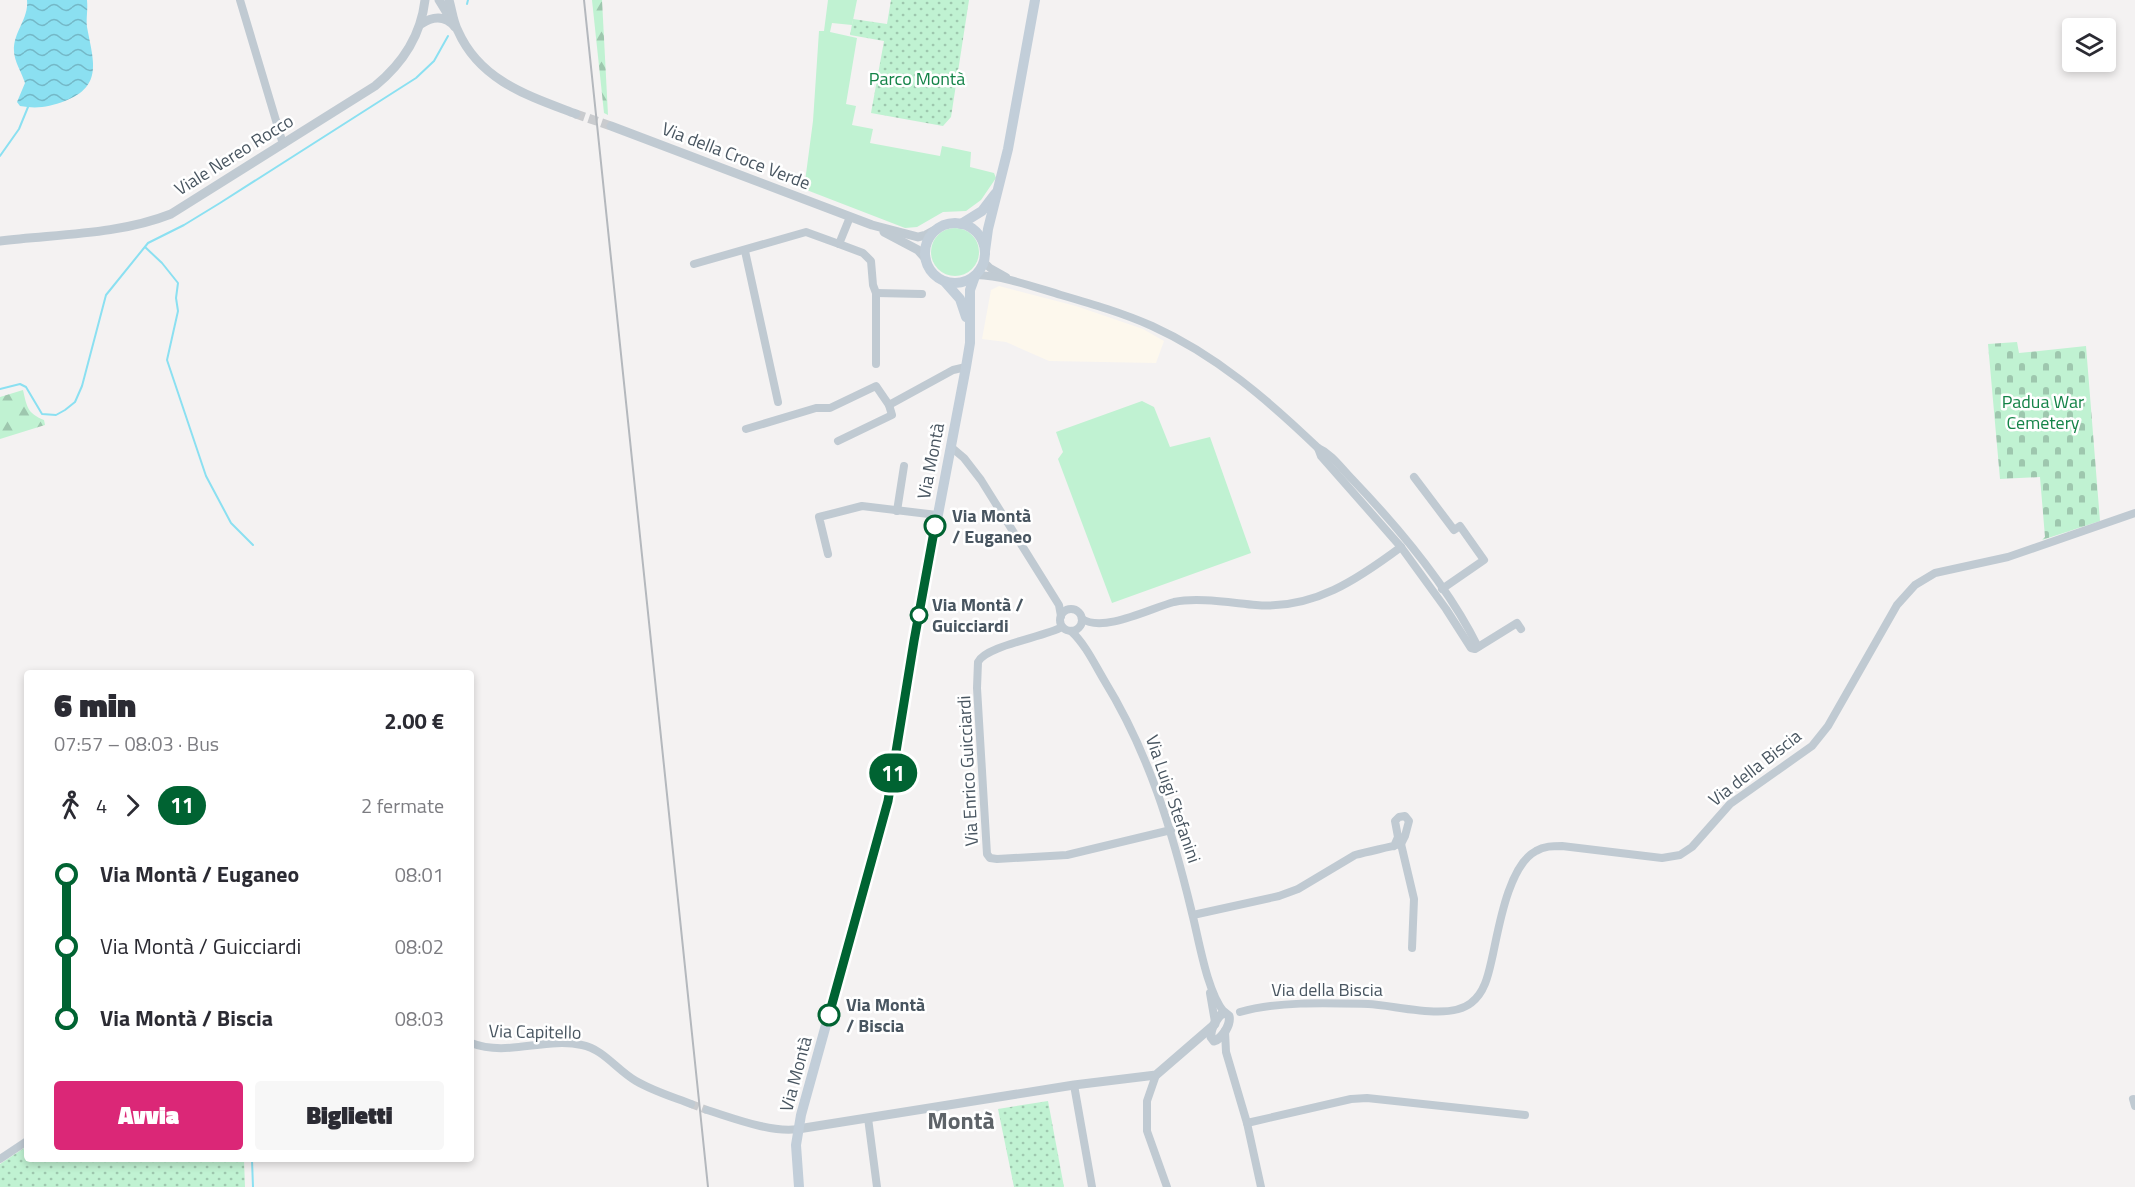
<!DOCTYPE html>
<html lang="it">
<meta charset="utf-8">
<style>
:root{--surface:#fff;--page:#f7f7f7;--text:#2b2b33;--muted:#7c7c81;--accent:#db2777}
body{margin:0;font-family:"Titillium Web",sans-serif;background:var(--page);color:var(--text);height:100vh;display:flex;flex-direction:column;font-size:22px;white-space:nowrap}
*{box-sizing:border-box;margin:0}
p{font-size:20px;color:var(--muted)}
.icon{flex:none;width:33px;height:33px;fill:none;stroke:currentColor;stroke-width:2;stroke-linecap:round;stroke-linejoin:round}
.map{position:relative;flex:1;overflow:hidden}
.details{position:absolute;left:24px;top:670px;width:450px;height:492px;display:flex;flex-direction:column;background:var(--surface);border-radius:6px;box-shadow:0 3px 9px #0003}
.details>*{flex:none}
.badge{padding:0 12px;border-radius:20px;font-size:21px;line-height:39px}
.tools{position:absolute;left:2062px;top:18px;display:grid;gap:12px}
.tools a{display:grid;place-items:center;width:54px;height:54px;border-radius:6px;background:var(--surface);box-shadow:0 3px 9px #0003;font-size:30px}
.map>.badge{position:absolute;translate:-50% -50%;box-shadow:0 0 0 3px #fff}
.legs{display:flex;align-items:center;gap:9px;height:66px;padding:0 30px;font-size:20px}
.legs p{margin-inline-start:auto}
.overview{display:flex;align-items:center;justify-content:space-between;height:102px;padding:0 30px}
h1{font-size:33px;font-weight:800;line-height:45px}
.button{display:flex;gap:12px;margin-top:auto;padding:12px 30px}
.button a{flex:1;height:69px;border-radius:6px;background:var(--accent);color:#fff;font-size:24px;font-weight:800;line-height:69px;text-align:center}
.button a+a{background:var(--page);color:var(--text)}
ul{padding:0 30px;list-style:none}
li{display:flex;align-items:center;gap:21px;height:72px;font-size:22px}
li i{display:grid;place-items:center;width:9px;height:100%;margin:0 8px;background:currentColor}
li i::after{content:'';width:15px;height:15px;margin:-8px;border:4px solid;border-radius:50%;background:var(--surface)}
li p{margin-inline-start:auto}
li:first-child i{background:linear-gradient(#0000 50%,currentColor 0)}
li:last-child i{background:linear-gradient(currentColor 50%,#0000 0)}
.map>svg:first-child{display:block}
.commercial{fill:#fdf8ed}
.green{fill:#c0f2d2}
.forest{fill:url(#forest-firs)}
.cemetery{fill:url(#cemetery-stones)}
.park{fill:url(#park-dots)}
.water{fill:url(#water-waves)}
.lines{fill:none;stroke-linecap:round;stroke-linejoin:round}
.stream{stroke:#8be0f1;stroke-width:2}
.minor-tunnel{stroke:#c9cbce;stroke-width:8;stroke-dasharray:8 4;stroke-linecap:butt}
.tertiary-tunnel{stroke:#c9cbce;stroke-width:9;stroke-dasharray:9 4.5;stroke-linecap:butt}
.minor{stroke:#c0cad2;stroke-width:8}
.tertiary{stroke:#c0cad2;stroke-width:9}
.secondary{stroke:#c2ced9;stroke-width:10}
.rail{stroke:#b4b8bd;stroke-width:2}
.line-1-casing{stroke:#fff;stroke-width:14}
.line-1{stroke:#006332;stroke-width:9}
.stop-1-dot{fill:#fff;stroke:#006332;stroke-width:3}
.labels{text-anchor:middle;stroke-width:5;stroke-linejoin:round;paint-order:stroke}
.park-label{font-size:18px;fill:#138347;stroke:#fff}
.street-label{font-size:18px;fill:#495661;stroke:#fff}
.stop-label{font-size:18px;font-weight:bold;fill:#495661;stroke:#fff;text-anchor:start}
.district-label{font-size:24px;font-weight:bold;fill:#5e6368;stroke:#fff}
</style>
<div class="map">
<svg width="2135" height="1187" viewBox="0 0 2135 1187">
<defs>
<pattern id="forest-firs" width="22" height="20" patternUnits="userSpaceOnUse" patternTransform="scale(1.5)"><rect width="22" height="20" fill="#c0f2d2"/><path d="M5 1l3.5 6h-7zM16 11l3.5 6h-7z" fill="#9ec7ae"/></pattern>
<pattern id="cemetery-stones" width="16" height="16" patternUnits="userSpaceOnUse" patternTransform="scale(1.5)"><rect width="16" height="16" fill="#c0f2d2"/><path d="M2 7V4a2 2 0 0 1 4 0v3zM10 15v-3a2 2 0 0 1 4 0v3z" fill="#9ec7ae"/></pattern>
<pattern id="park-dots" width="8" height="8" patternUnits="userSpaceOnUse" patternTransform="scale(1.5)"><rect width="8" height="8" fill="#c0f2d2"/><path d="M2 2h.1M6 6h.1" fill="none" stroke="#9ec7ae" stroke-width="1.8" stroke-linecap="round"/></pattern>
<pattern id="water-waves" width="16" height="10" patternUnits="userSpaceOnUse" patternTransform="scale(1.5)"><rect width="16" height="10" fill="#8be0f1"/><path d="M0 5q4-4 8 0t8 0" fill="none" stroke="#74b8c7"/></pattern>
</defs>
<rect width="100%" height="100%" fill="#f4f2f2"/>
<!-- commercial -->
<polygon class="commercial" points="999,286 1076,306 1143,329 1164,341 1156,363 1049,361 1006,342 982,339 991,290"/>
<!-- green -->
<g class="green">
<polygon points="828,0 857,0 852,25 832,23 830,32 857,38 846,104 856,106 852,125 873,129 870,143 940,156 942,146 971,152 970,167 994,173 996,178 981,200 966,211 943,212 917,227 905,228 804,189 813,121 819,31 824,31"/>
<circle cx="955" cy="252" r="24"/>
<polygon points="1142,401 1154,407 1170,447 1210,437 1251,553 1112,603 1058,459 1063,452 1056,432"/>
</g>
<!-- forest -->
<g class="forest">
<polygon points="592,0 602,0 608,115 604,113"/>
<path d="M23,390c4,17 4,23 21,30l1,5 -45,14v-42z"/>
</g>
<!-- cemetery -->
<polygon class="cemetery" points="2017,342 2019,353 2086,346 2100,521 2042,540 2045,537 2040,477 2000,479 1988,344"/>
<!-- park -->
<g class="park">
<polygon points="891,0 969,0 951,117 943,126 871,113 884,41 850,35 853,19 887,24"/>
<polygon points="1048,1101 1064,1187 1014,1187 998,1109"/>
<polygon points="27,1146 27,1160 244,1160 245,1187 0,1187 0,1164"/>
</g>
<!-- water -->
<path class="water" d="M27,0h60c1,10 -1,18 0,27 6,33 17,59 -22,74 -16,6 -28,8 -45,5l-3,-4 8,-19c-3,-10 -11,-22 -11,-32 -1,-19 15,-32 13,-51z"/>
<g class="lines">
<!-- stream -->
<g class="stream">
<polyline points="467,4 468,0"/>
<polyline points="0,156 19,129 28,107"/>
<polyline points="145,247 162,263 178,283 176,298 178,311 167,360 206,476 231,523 253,545"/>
<polyline points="0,389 20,384 26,387 42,414 56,415 65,410 75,402 82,386 106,295 148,243 184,225 220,203 416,78 434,61 448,36"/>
<polyline points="252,1160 253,1187"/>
</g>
<!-- minor-tunnel -->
<polyline class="minor-tunnel" points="691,1104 707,1110"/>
<!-- tertiary-tunnel -->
<polyline class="tertiary-tunnel" points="576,114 611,126"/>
<!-- minor -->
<g class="minor">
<polyline points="240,0 283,144"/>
<polyline points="850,217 839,244 863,253 871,261 873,285 876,293 876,364"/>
<polyline points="745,251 778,402"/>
<polyline points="984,262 990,268 1006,277"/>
<polyline points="694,264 806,232 839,244"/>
<path d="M976,275c29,1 58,12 85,20 31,9 62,18 91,31 64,29 116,74 166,122 14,6 23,20 34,31 45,47 97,109 126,168"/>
<polyline points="876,293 922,294"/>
<polyline points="746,429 816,408 830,408 876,386 889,405 953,370 966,367"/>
<polyline points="838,441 892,415 889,405"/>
<polyline points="951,447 964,458 981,480 1059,605 1061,616"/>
<polyline points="1318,448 1321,456 1401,547 1446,609 1471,648 1475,649 1517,623 1521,629"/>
<polyline points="1414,477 1454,530 1460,526 1484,560 1442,589"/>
<polyline points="897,511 904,466"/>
<polyline points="828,554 819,517 862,506 937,515"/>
<circle cx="1071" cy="620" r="11"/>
<path d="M1082,619c22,14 69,-11 92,-17 24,-5 58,1 82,3 57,5 102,-26 145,-58"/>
<path d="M1062,627c-18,10 -77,19 -84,35l-1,26 10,166 3,4 7,1 70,-4 104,-25"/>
<path d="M1071,631c14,13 23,32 33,49 45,73 68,150 88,233 7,27 15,79 32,99"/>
<polyline points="1401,844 1414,899 1412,948"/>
<path d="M1193,915l86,-19 19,-7 57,-34c15,-4 31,-7 46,-11l4,-8 4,-15 -4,-5 -6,1 -4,4 3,16 -4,9"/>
<polyline points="1210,993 1215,1022"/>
<path d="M1240,1012c38,-11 89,-9 128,-8 27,1 81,17 103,-1 15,-11 18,-32 22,-49 6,-28 16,-89 43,-103 8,-5 17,-5 26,-5l100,12 18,-3 12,-8 38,-43 82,-58 16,-20 69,-121 18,-20 20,-12 73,-16 127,-44"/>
<polyline points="1225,1031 1226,1052 1247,1123 1261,1187"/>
<path d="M471,1043c36,14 74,-6 111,2 21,4 35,25 54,36 17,10 37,16 55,23"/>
<polyline points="1156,1075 1147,1101 1147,1131 1167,1187"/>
<polyline points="1074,1085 1092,1187"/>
<polyline points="2133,1099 2135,1106"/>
<path d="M707,1110c26,8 64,23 91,19"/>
<polyline points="868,1118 877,1187"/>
<polyline points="1247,1123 1351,1099 1367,1098 1525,1115"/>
<polyline points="0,1159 27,1141"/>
</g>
<!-- tertiary -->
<g class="tertiary">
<polyline points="439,0 450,18"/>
<path d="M449,0c3,10 4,22 9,31 22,50 71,65 118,83"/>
<path d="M421,24c12,-8 24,-9 34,3"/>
<polyline points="611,126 872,225 918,237 926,235 937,229"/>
<polyline points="884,232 918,250 926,259"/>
<path d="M0,241c57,-7 118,-6 171,-27l204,-128c27,-22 46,-51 50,-86"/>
<path d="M1224,1012l5,4c2,8 -6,22 -15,25l-3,-4c-1,-8 6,-20 13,-25z"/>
<polyline points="798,1129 1074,1085 1156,1075 1215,1024"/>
</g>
<!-- secondary -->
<g class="secondary">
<circle cx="955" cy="253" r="30"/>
<polyline points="961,224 982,211 995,194"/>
<polyline points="985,251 988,229 1008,149 1035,0"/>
<polyline points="945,282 960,299 966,317"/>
<polyline points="799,1187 796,1145 801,1115 888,801 914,641 966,367 970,343 970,290 975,276"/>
</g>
<!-- rail -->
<polyline class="rail" points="584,0 708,1187"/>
</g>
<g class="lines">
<!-- line-1 casing -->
<g class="line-1-casing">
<polyline id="line-1" points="829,1015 888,801 914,641 935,526"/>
</g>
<!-- line-1 -->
<use href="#line-1" class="line-1"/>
</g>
<!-- markers -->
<g class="stop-1-dot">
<circle cx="935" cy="526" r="10"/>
<circle cx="919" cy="615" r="8"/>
<circle cx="829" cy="1015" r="10"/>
</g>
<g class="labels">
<!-- park labels -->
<g class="park-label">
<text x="917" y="85">Parco Montà</text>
<text x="2043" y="408">Padua War<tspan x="2043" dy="21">Cemetery</tspan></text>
</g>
<!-- street labels -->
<g class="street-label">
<text transform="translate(234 155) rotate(-32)" y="6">Viale Nereo Rocco</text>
<text transform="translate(736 156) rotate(21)" y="6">Via della Croce Verde</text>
<text transform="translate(931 461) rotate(-79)" y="6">Via Montà</text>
<text transform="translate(1755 768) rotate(-38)" y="6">Via della Biscia</text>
<text transform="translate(968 771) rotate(-93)" y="6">Via Enrico Guicciardi</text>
<text transform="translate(1173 799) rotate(71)" y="6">Via Luigi Stefanini</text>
<text x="1327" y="996">Via della Biscia</text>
<text transform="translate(535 1032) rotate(1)" y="6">Via Capitello</text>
<text transform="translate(796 1074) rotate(-75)" y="6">Via Montà</text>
</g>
<!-- stop labels -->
<g class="stop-label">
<text x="952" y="522">Via Montà<tspan x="952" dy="21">/ Euganeo</tspan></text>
<text x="932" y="611">Via Montà /<tspan x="932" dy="21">Guicciardi</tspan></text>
<text x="846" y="1011">Via Montà<tspan x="846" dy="21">/ Biscia</tspan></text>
</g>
<!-- district labels -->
<g class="district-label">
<text x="961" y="1129">Montà</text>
</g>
</g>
</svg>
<div class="tools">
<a><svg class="icon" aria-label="layers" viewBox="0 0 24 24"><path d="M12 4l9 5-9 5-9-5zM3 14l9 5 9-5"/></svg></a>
</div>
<b class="badge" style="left:893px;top:773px;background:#006332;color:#fff">11</b>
<section class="details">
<div class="overview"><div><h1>6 min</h1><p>07:57 – 08:03 · Bus</p></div><b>2.00 €</b></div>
<div class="legs"><svg class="icon" aria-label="walk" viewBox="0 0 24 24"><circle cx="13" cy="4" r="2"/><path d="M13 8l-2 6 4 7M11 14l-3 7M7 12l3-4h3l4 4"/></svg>4<svg class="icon" aria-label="forward" viewBox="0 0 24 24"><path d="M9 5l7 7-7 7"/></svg><b class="badge" style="background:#006332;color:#fff">11</b><p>2 fermate</p></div>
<ul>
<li><i style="color:#006332"></i><b>Via Montà / Euganeo</b><p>08:01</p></li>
<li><i style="color:#006332"></i><span>Via Montà / Guicciardi</span><p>08:02</p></li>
<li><i style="color:#006332"></i><b>Via Montà / Biscia</b><p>08:03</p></li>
</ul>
<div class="button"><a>Avvia</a><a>Biglietti</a></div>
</section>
</div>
